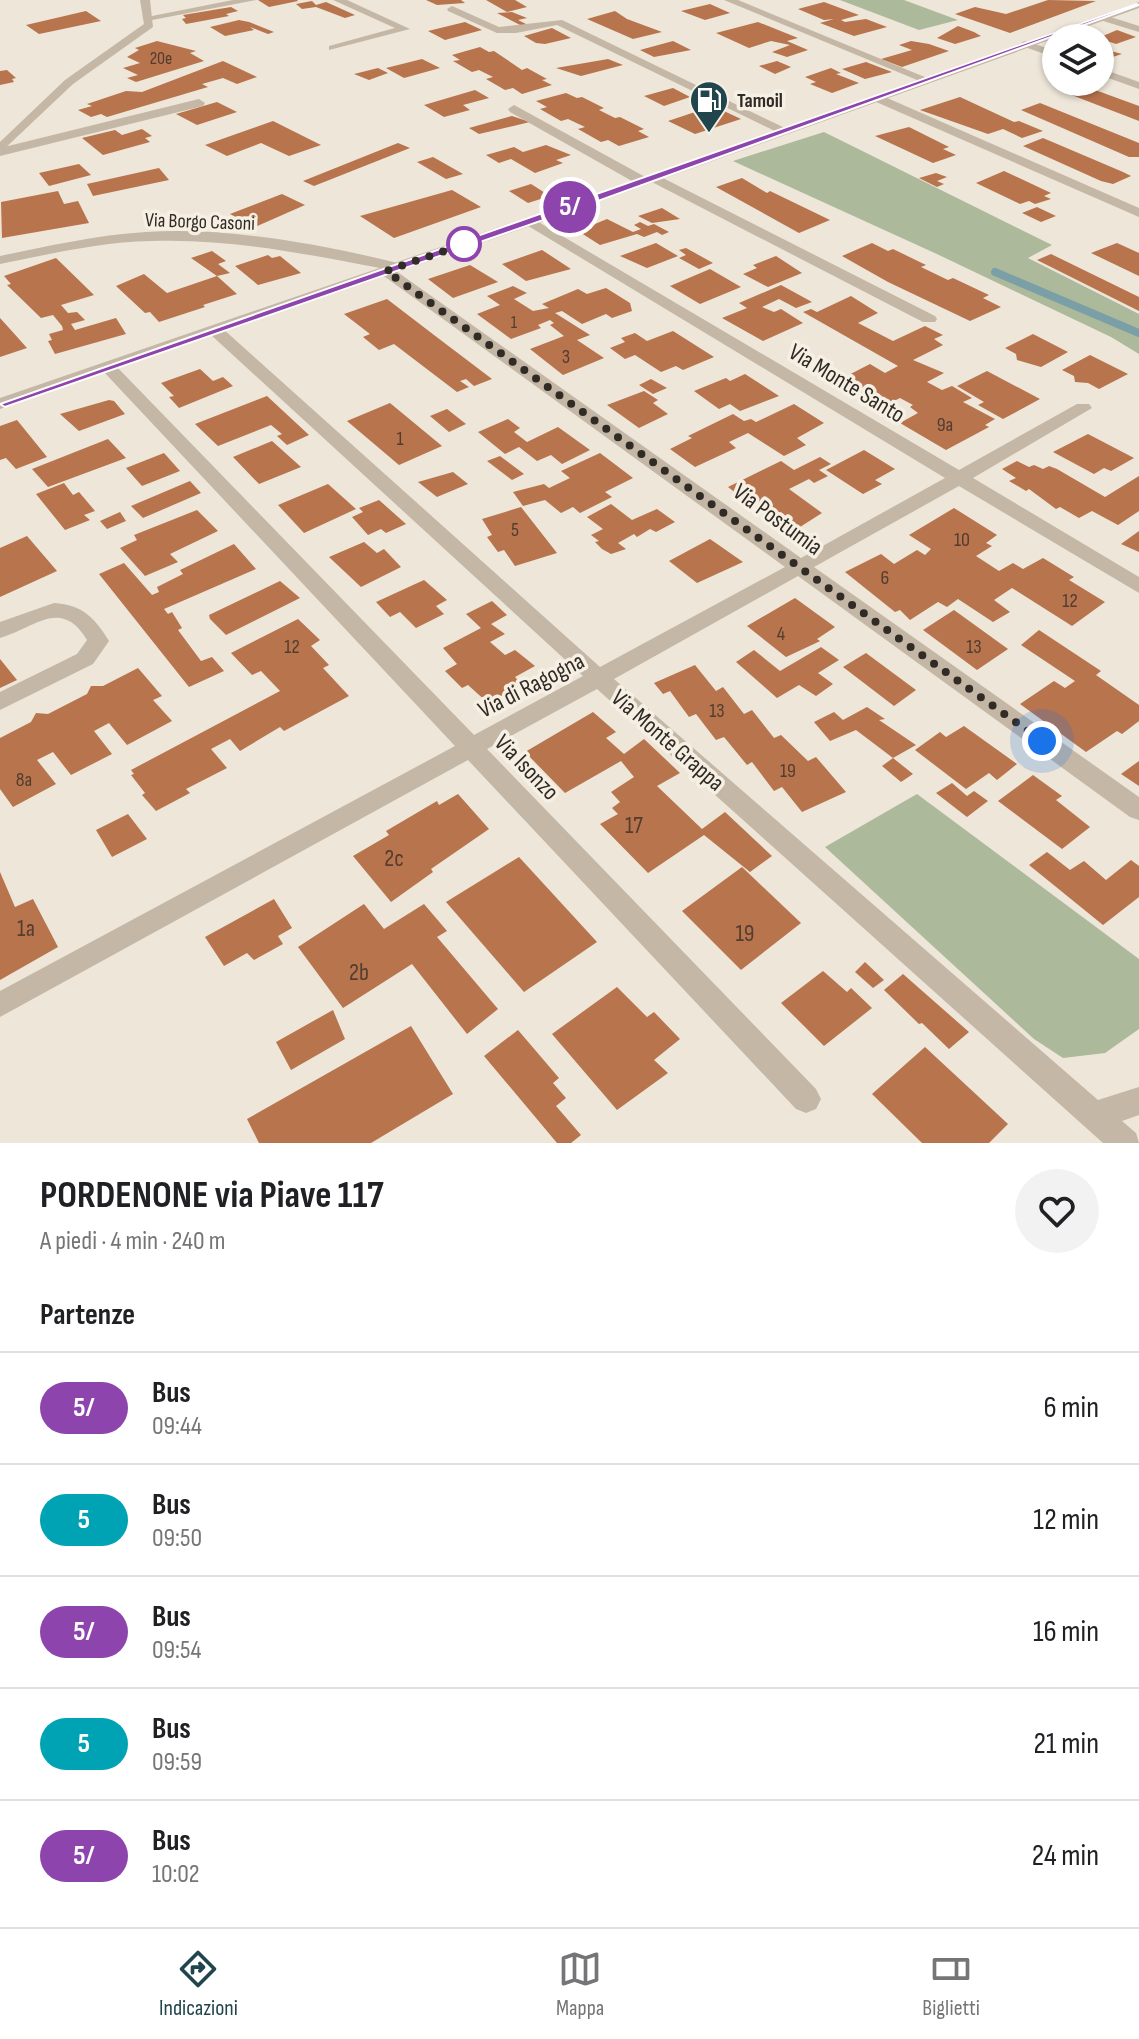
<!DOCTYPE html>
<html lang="it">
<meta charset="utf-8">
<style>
:root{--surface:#fff;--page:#f2f2f2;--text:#202124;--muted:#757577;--line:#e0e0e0;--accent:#21454d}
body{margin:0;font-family:"Sofia Sans Condensed",sans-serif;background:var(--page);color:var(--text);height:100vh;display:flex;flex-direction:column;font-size:30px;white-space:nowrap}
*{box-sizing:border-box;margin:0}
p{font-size:26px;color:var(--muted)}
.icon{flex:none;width:44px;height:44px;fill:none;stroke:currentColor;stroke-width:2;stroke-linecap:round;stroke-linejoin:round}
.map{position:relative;height:1143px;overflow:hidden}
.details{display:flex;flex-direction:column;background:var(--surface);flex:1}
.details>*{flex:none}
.badge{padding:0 16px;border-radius:26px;font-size:28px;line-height:52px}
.buttons{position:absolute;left:1042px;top:24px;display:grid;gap:16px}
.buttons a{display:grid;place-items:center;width:72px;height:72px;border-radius:50%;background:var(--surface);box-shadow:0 2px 6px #0004;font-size:40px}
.you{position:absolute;width:40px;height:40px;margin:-20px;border:6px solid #fff;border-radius:50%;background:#1a73e8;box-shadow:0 0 0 12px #1a73e833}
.map>.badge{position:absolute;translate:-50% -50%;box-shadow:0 0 0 4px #fff}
h2{padding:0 40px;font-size:30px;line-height:72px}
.round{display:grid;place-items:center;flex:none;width:84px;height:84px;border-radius:42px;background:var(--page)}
.headline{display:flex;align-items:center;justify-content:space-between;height:136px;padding:0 40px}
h1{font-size:38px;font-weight:700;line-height:60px}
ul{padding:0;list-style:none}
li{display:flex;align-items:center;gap:24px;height:112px;padding:0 40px;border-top:2px solid var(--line)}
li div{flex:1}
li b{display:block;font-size:30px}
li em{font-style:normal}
li .badge{min-width:88px;font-weight:700;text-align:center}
.dock{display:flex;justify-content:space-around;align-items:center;height:112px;border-top:2px solid var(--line);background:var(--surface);font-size:22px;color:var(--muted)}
.dock a{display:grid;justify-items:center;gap:4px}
.dock .active{color:var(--accent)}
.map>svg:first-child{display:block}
.green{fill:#acba9b}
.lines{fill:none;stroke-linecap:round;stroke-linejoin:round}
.stream{stroke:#7b9fa7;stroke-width:8}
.building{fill:#b7744d}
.service{fill:#c4b7a6;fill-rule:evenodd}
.minor{fill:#c4b7a6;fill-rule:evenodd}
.tertiary{fill:#c4b7a6;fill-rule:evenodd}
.line{fill:#8e44ad;stroke:#fff;stroke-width:2}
.walk{stroke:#312b26;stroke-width:8;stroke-dasharray:0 14.4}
.stop-dot{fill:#fff;stroke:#8e44ad;stroke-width:4}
.labels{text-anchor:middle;stroke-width:7;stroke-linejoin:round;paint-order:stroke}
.far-number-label{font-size:18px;fill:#523d30}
.far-poi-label{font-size:20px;font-weight:bold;fill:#312b26;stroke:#f6f0e4;text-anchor:start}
.far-street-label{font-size:20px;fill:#312b26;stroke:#f6f0e4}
.number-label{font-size:20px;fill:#523d30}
.street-label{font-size:24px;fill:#312b26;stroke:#f6f0e4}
.near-number-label{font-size:24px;fill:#523d30}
</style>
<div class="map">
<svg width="1139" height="1143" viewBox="0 0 1139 1143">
<rect width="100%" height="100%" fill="#ede6d9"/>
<!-- green -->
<g class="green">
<polygon points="840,0 904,0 958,20 919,30"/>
<polygon points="824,132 1052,245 1028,258 1139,314 1139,354 1111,337 939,255 733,161"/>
<polygon points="917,794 1139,959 1139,1029 1105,1053 1063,1058 1034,1039 825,847"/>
</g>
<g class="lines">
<!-- stream -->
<polyline class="stream" points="995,272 1139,333"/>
</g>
<!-- building -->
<g class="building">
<polygon points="258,0 297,0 298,1 269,7"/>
<polygon points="426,0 461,0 465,3 437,5"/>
<polygon points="486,0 515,0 527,7 507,12"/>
<polygon points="1048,0 1096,1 1010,33 955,14 975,7 1006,14"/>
<polygon points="312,1 316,5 326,2 355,15 345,18 316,7 302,9 296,4"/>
<polygon points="824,2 859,15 841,20 845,22 866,19 887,27 854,36 820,23 834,19 824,20 798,9"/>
<polygon points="710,4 730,13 705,20 681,11"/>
<polygon points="231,7 238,11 226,14 229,16 186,24 182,19 186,18 183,15"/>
<polygon points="86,11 101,21 39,34 26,25"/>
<polygon points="615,11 627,19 662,32 633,39 587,19"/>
<polygon points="512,12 527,18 518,20 528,25 522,26 497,13"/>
<polygon points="239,20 249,22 274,32 268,34 250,27 254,30 225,36 210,27"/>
<polygon points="465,22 482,30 445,40 428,31"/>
<polygon points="758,22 798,38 787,41 808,50 787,57 772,52 790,45 771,41 749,48 716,33"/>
<polygon points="958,26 974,32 981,36 955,44 937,38"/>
<polygon points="552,28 571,38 545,44 536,43 524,36"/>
<polygon points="1117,30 1136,37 1116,44 1098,38"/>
<polygon points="157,41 196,51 190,53 204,61 136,82 127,78 138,75 123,68 140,63 127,57 139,50 135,48"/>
<polygon points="673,41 691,50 654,57 640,50"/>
<polygon points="911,41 929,44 949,51 902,67 881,59 912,50 899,45"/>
<polygon points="480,47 489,52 494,51 522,70 527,68 547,79 542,80 552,85 522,94 513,88 505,90 486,79 493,77 479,70 472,72 453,61 460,60 452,55"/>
<polygon points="1100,47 1107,50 1122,54 1100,61"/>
<polygon points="422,59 440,68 404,78 386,68"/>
<polygon points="608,59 623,65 581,76 556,68"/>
<polygon points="223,61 257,77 237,84 223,78 202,84 208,87 107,117 101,114 91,117 78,110 92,106 87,104 126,91 142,92"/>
<polygon points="777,61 791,67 775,74 759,66"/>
<polygon points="866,62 892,72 865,79 842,69"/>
<polygon points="378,68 388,73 369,80 354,74"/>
<polygon points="831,68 841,73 836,74 859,83 832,93 810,84 816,82 805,77"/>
<polygon points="7,70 16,78 12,79 14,82 0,85 0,71"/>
<polygon points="1087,87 1139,106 1139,121 1069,94"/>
<polygon points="673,88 690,97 664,106 644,96"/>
<polygon points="475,90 489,98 463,105 470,110 444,117 424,105"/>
<polygon points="566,93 577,98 582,97 604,108 599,110 615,118 620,117 644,129 638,131 649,137 619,146 608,140 601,142 578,129 585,127 568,119 561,121 540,109 547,107 536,101"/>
<polygon points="960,97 1014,122 1019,121 1043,131 1022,138 1003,129 988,134 920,110"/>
<polygon points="217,102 237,112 197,125 176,114"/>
<polygon points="1040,103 1139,143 1139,157 1129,157 1021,110"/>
<polygon points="709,104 741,119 695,134 668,121 698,111 694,109"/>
<polygon points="512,116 530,122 479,134 469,128"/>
<polygon points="273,121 321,145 289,156 261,143 227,156 205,145"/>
<polygon points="909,127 949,147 943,149 956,155 933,163 875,136"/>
<polygon points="142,129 152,136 145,138 150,142 103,155 82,138 115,130 122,135"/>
<polygon points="1043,138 1123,172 1131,176 1113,184 1101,181 1023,146"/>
<polygon points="398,143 410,148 314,186 303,181"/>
<polygon points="546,145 571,155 556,160 563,163 535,173 511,159 499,163 486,155 514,147 523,152"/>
<polygon points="433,157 456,170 463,174 446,179 417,162"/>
<polygon points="79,164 91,175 49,186 39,173"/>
<polygon points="159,168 169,180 93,196 87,184"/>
<polygon points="1004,171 1051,193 1044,196 1051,199 1035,204 1029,201 1020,204 976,183"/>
<polygon points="936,173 947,177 937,181 944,184 937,187 919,178"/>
<polygon points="742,178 767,193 770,191 830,220 799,233 716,187"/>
<polygon points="531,184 550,196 528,203 509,191"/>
<polygon points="452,190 481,207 394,238 360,216"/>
<polygon points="58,191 64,204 78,201 89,223 2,238 1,202"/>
<polygon points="282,194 305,205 255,227 230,214"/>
<polygon points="1037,207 1056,216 1041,222 1022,213"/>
<polygon points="662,208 680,219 652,223 638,216"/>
<polygon points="607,219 633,232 641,229 634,225 640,222 648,226 654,224 669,232 662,235 657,232 644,237 637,234 600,245 578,231"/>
<polygon points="656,243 678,256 647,268 620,256"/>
<polygon points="872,243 888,251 893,249 926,265 921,267 948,280 953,278 989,295 983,298 1001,307 970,321 888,282 842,256"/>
<polygon points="1117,243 1139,253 1139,276 1091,253"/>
<polygon points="686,248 713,263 699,269 679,258 686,255 679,250"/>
<polygon points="542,250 571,269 526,281 502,264"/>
<polygon points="212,251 226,261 218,264 230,273 217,276 237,294 203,305 205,307 159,322 150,312 145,313 116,286 144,274 167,293 217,276 191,258"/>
<polygon points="1051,254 1139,297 1139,311 1037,260"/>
<polygon points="268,255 272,258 280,256 301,273 258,285 235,266"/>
<polygon points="776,256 802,273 768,287 743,274 757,268 753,265"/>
<polygon points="56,258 94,295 61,305 68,313 77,312 85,320 71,324 75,330 116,318 126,334 55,354 48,341 52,340 49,334 63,330 62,326 53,315 41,318 7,285 11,284 4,276"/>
<polygon points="470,265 498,282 453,298 428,279"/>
<polygon points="710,269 741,287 700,304 670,286"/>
<polygon points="781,285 812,302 796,308 779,299 762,307 774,312 781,309 803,323 763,341 722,318 747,308 739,303"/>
<polygon points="513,286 527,293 514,299 533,311 549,308 542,304 578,289 587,294 606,288 630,303 632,311 612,318 606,314 582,324 562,311 555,313 590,335 577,340 604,358 563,375 530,349 564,336 550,325 554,323 550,320 538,325 541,328 511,339 477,314 500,305 487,296"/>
<polygon points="851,296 878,313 858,323 893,341 925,326 943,335 934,339 943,345 913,360 944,373 927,382 942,390 952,386 972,398 963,402 995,419 985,425 989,427 946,450 900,423 918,413 910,407 913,405 900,398 878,409 833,383 870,364 885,373 898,366 803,312 811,309 817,312"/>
<polygon points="387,299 434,335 492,379 474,386 466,379 460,381 469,387 457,392 394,344 379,350 363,337 370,334 344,314"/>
<polygon points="0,318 10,329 27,348 0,357"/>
<polygon points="673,331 714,357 683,370 676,366 661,372 635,355 625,359 610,348 625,342 621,338 635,333 647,341"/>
<polygon points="1033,334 1068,352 1041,367 1017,360 1016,354 1005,348"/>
<polygon points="1090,355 1128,374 1099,389 1088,383 1075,382 1074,376 1062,370"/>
<polygon points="200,369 213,381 223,377 233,386 179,408 169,397 174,396 161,383"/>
<polygon points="987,371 1040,399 1003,419 978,405 984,402 957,386"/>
<polygon points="745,374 779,396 740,411 730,404 719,409 694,391 726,378 730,381"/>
<polygon points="651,379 667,388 653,394 639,385"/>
<polygon points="644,391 658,400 653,403 668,414 639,428 607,405"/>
<polygon points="267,396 309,435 287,445 277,436 282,434 271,425 218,446 195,424"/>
<polygon points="109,400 114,401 125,414 79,431 60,414"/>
<polygon points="390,403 442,446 399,465 347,421"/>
<polygon points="794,404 824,423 797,438 806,445 784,456 748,433 729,442 736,448 695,467 670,449 692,438 688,436 733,414 744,421 751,419 756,422"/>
<polygon points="447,409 466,424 449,432 430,416"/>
<polygon points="508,419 520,428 514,432 527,442 558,427 590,450 562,464 551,455 537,461 519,447 505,454 478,432"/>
<polygon points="17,420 47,457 16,469 6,458 0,460 0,426"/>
<polygon points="1088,434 1134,458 1111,471 1104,468 1094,474 1053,452"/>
<polygon points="108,439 126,458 48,487 32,469"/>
<polygon points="272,441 301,467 259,484 233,457"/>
<polygon points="864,450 895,469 875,480 882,484 863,494 826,470"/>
<polygon points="164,453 180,471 142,486 126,468"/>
<polygon points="600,453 633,478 605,492 612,497 580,513 573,507 561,513 545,500 523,506 513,492 544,484 549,488 570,478 561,471"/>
<polygon points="500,456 524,474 512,480 487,461"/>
<polygon points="820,457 831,464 819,470 828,476 814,483 809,479 789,489 822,513 789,534 728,487 781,461 794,470"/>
<polygon points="1017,461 1029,467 1034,465 1043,469 1049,466 1057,469 1105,497 1139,476 1139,511 1118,525 1092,511 1079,518 1060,507 1056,509 1029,489 1026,491 1009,481 1016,478 1002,469"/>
<polygon points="453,472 468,484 437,497 418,482"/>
<polygon points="190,481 201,493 143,518 131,506"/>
<polygon points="64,483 73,495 79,492 95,511 84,515 90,520 65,530 36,494"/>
<polygon points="328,484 356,509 304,533 278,505"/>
<polygon points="379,500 406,524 386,533 381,529 368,535 352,517 363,512 359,508"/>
<polygon points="611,504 632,520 657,509 675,522 656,532 650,529 637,537 634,534 618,543 626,549 611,554 602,549 595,542 599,541 591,535 603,529 587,517"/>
<polygon points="521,507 557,553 515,566 504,550 498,552 487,537 492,535 482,519"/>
<polygon points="954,508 997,535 986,543 992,546 976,556 999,571 1013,563 1023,569 1043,558 1074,577 1069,580 1105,602 1072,626 1012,588 994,600 1010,612 993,622 958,599 947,607 938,602 910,620 900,610 895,612 845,572 881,554 894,564 917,550 925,555 931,549 909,535"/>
<polygon points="197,510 218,531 170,554 178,562 145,576 120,548 137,540 134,535"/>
<polygon points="120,512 126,521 107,529 100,521"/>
<polygon points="1139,531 1139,552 1121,544"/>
<polygon points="27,536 57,571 0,597 0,548"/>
<polygon points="710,539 743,562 697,583 669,561"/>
<polygon points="364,542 377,553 384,549 401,567 361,587 329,557"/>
<polygon points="234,544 256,569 164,609 168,614 172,612 182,628 178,630 201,661 212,657 224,671 189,687 99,574 124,563 152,595 159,592 157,587 183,574 180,570"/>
<polygon points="424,580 447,600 436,606 444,614 416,628 400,612 390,617 376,602"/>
<polygon points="280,581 300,598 226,635 210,619 209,615"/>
<polygon points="795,598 835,627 817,639 820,641 816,643 786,657 747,626"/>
<polygon points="492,601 507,615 491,624 505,634 490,642 505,655 515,650 535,666 515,677 522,685 488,703 468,685 462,688 445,671 457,664 443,648 481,628 466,614"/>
<polygon points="954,610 1008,649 977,670 923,630"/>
<polygon points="298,619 320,640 311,646 329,665 323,668 349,696 284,731 280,727 240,751 230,739 211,749 227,768 186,789 190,793 156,811 142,795 145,793 131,775 134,774 131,770 280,691 261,671 252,675 231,653"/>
<polygon points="1039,630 1101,671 1096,675 1139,705 1139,721 1122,734 1117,731 1086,752 1020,704 1054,681 1065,688 1075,681 1021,645"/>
<polygon points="821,647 839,660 818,673 833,684 816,696 799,685 777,698 736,662 754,650 780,671"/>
<polygon points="866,653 916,690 894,706 843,667"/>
<polygon points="0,659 17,680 0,688"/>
<polygon points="695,665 716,691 723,687 744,714 752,710 774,738 781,735 808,761 816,757 846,792 802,812 782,787 774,791 752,762 747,765 724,737 716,740 696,714 689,717 670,691 663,694 654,683"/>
<polygon points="138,668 162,696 153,700 172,721 127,745 109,723 94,731 112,754 71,775 53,752 37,760 56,784 13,807 0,789 0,738 31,722 36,713 48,714 87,694 91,686 103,686"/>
<polygon points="867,707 885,719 879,720 916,745 893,758 856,730 830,741 814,722 834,712 843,720"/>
<polygon points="593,712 616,732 606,738 624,754 644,739 680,773 657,786 702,829 725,812 772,856 750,872 704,835 648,873 600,824 618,814 612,808 620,802 611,792 634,777 621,761 565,793 525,752"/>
<polygon points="964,726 1017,764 997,780 989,773 966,789 915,750 940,732 946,737"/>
<polygon points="893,758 913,774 901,782 882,766"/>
<polygon points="1139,761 1139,786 1121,774"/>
<polygon points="1033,775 1062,796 1056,800 1090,827 1062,849 998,801"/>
<polygon points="952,783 967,796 974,791 988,801 967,817 936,793"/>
<polygon points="458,794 489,829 431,869 433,872 391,902 353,856 389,835 386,831 437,801 439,805"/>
<polygon points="128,814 147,839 112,857 96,830"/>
<polygon points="1047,852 1070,870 1084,861 1106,880 1131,860 1139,866 1139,897 1103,925 1029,865"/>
<polygon points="519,857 597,942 524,992 446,902"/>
<polygon points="742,867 801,923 741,970 682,911"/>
<polygon points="0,872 15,907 33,899 58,947 0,980"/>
<polygon points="274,899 292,928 278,936 283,944 254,960 247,953 224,966 205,937"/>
<polygon points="364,904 384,929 424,904 447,931 437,937 498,1009 467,1034 412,964 343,1008 298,947"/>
<polygon points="865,962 884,980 873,988 855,972"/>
<polygon points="823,971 847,992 851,988 872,1008 824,1046 781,1003"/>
<polygon points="903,974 969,1032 949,1049 922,1023 919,1024 884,990"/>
<polygon points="617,987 647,1017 654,1012 680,1039 654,1060 668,1073 617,1110 552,1034"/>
<polygon points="333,1010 345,1039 291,1070 276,1042"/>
<polygon points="411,1026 453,1094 371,1143 259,1143 247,1119"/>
<polygon points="518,1030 559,1078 553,1083 566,1098 556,1106 581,1135 571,1143 557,1143 484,1056"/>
<polygon points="925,1047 1008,1124 989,1143 922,1143 872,1094"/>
</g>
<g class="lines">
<!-- service -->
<g class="service">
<polygon points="233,0 256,0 147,21 142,18"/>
<polygon points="333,0 347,0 410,29 329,50 329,46 395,28"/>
<polygon points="199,99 205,103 203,106 0,156 0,148"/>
</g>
<!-- minor -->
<g class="minor">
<polygon points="140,0 150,0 153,27 73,84 0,153 0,142 65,80 144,24"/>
<polygon points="724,0 738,0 932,80 922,82"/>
<polygon points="452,6 499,27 562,20 789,130 779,133 557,25 516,33 497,33 448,11 447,9"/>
<polygon points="1104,15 1139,26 1139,32 1100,20 1100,16"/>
<polygon points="1026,41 1056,51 1056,58 1022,46 1022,42"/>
<polygon points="1100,68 1139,82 1139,89 1100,75"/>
<polygon points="878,94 1139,208 1139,217 874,101 872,98"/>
<polygon points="514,105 649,179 651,182 639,185 510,112 508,109"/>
<polygon points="655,174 935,316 937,319 935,322 923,322 650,181 648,178"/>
<path d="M530,217l429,253 118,-66h12l3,4 -119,70 166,99v16l-180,-107 -145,81 325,230v23l-9,-3 -332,-241 -184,103 484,421 41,-13v28l-17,6 14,12 3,10h-36l-506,-454 -110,60 329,340 5,10 -5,10 -10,4 -10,-4 -328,-349 -468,257v-26l455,-245 -352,-375 -2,-3 2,-3h12l359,370 109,-59 -373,-342v-6h12l378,339 185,-100 -404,-293 -1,-6c-75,-14 -152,-30 -229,-27 -51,1 -101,13 -151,23v-8c48,-10 97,-21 146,-24 84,-5 175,12 256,32v6l-6,1 405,287 144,-80 -420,-254v-6z"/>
<path d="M54,603c29,2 41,15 55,38l-16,23 -93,46v-18l77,-38 10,-14c-26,-43 -52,-12 -87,-2v-16z"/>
</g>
<!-- tertiary -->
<polygon class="tertiary" points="1139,2 1139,8 559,216 0,409 0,398 549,210"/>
</g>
<!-- line -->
<polygon class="line" points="1136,4 1139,5 598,201 5,407 0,404"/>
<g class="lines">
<!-- walk -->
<polyline class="walk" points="464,244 474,241 386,271 1042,741"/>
</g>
<!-- icons -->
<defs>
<g id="fuel-pin" transform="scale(2)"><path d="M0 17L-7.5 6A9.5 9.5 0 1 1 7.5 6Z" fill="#21454d" stroke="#f6f0e4"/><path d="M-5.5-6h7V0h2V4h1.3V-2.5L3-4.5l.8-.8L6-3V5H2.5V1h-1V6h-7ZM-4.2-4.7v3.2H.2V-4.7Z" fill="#fff"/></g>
</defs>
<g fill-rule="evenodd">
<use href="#fuel-pin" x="709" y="100"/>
</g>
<!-- markers -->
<circle class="stop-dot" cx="464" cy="244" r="16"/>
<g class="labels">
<!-- far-number labels -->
<g class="far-number-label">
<text x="161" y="64">20e</text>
<text x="514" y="328">1</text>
</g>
<!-- far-poi labels -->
<g class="far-poi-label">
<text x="737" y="107">Tamoil</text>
</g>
<!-- far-street labels -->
<g class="far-street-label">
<text transform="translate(200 221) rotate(2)" y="7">Via Borgo Casoni</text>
</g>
<!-- number labels -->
<g class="number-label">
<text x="566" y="363">3</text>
<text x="945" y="431">9a</text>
<text x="400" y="445">1</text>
<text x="515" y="536">5</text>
<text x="962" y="546">10</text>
<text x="885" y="584">6</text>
<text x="1070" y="607">12</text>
<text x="781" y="640">4</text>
<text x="292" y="653">12</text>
<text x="974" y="653">13</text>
<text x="717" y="717">13</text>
<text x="788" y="777">19</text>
<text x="24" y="786">8a</text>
</g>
<!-- street labels -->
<g class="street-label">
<text transform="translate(847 383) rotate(31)" y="8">Via Monte Santo</text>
<text transform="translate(778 519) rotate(36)" y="8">Via Postumia</text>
<text transform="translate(531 685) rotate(-27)" y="8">Via di Ragogna</text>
<text transform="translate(668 740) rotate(41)" y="8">Via Monte Grappa</text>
<text transform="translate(527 767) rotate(46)" y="8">Via Isonzo</text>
</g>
<!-- near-number labels -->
<g class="near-number-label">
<text x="634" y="833">17</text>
<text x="394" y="866">2c</text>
<text x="26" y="936">1a</text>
<text x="745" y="941">19</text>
<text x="359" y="980">2b</text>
</g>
</g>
</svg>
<div class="buttons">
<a><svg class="icon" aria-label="layers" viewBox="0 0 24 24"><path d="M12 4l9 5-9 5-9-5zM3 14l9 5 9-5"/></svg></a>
</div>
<div class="you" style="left:1042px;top:741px"></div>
<b class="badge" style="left:570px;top:207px;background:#8e44ad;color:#fff">5/</b>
</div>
<section class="details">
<div class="headline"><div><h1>PORDENONE via Piave 117</h1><p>A piedi · 4 min · 240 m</p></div><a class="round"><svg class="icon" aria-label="heart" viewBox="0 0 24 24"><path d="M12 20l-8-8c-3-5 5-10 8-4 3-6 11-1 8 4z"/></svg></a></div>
<h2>Partenze</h2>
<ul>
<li><span class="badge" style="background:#8e44ad;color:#fff">5/</span><div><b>Bus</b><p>09:44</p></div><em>6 min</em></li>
<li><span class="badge" style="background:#00a3b4;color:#fff">5</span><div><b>Bus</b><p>09:50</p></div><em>12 min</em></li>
<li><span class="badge" style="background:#8e44ad;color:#fff">5/</span><div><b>Bus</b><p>09:54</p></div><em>16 min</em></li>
<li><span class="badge" style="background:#00a3b4;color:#fff">5</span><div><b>Bus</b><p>09:59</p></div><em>21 min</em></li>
<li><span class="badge" style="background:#8e44ad;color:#fff">5/</span><div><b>Bus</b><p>10:02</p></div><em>24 min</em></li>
</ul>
</section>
<nav class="dock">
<a class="active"><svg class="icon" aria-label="directions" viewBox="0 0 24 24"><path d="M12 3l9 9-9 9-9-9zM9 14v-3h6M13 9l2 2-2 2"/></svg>Indicazioni</a>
<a><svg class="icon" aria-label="map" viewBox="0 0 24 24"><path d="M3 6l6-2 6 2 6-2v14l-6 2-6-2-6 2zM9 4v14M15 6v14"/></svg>Mappa</a>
<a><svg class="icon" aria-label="tickets" viewBox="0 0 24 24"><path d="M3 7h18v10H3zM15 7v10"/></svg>Biglietti</a>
</nav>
